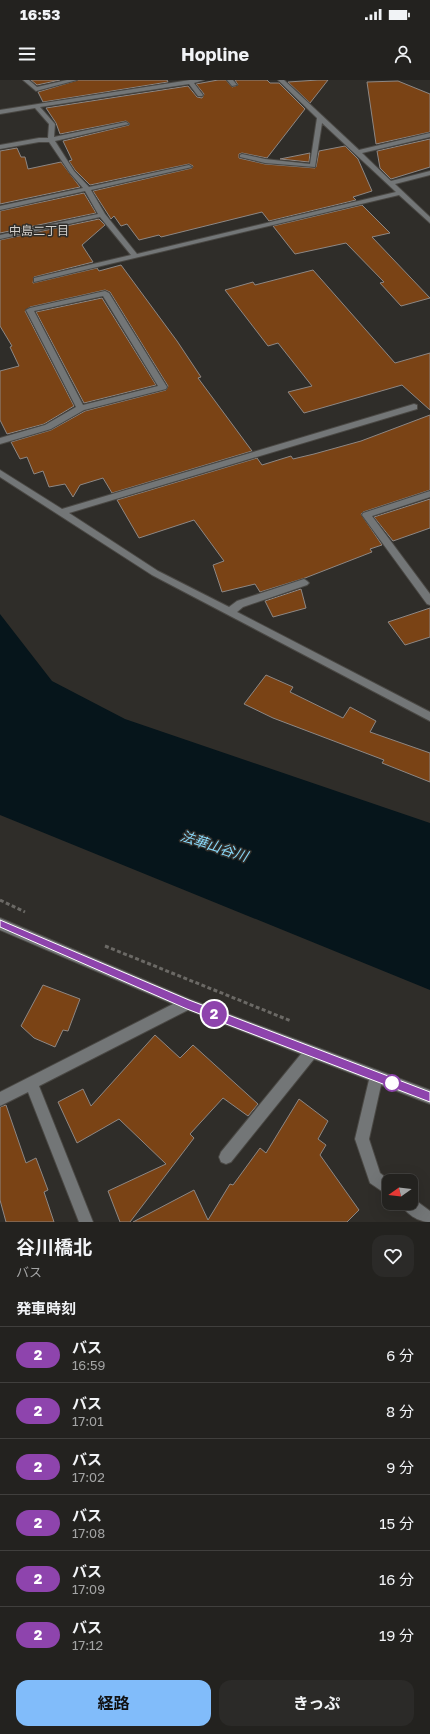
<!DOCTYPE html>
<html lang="ja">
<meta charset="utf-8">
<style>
:root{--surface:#23221f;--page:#2b2a28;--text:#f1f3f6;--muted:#a3a4a4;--line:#403f3d;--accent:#81bcfa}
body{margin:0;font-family:"Golos Text","Noto Sans JP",sans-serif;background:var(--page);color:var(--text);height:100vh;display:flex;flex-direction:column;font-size:15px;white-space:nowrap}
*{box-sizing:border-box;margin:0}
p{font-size:13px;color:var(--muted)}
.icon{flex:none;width:22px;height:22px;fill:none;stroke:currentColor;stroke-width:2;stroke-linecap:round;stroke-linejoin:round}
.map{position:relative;height:1142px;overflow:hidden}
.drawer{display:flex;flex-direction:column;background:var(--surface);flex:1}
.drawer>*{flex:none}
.badge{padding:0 8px;border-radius:13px;font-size:14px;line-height:26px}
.needle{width:26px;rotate:256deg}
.fabs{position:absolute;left:382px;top:1094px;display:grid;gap:8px}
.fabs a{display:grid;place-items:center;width:36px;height:36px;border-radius:8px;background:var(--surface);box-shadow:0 4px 16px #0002,0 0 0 1px var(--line);font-size:20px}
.map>.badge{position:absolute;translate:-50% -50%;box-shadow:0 0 0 2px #fff}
h2{padding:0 16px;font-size:15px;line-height:36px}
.round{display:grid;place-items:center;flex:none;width:42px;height:42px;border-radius:12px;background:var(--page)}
.head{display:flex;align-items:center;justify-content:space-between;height:68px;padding:0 16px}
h1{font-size:19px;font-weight:700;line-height:30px}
.button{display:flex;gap:8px;margin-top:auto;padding:8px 16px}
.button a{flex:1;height:46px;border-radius:12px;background:var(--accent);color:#111;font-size:16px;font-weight:700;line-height:46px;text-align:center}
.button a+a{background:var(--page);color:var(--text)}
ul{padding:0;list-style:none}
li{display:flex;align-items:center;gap:12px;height:56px;padding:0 16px;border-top:1px solid var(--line)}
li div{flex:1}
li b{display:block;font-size:15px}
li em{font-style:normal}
li .badge{min-width:44px;font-weight:700;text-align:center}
.status{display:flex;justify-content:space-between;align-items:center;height:28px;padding:0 20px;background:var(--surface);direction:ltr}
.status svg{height:11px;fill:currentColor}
header{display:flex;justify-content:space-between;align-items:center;height:52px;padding:0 16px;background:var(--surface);font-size:18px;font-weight:700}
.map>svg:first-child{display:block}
.water{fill:#06151b}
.building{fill:#7a4315;stroke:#8d8784}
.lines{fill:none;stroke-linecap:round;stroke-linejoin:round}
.minor-casing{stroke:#4a4844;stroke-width:2}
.path{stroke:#6b6965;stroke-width:3;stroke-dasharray:4 2.5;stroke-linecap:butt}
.minor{fill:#737677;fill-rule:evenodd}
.line{fill:#8e44ad;stroke:#fff}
.stop-dot{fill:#fff;stroke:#8e44ad;stroke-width:2}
.labels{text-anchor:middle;stroke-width:3;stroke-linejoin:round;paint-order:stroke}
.far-neighbourhood-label{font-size:12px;fill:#d1cec9;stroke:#2f2d29}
.water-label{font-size:14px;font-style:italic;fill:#88d7f8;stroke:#2f2d29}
</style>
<div class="status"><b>16:53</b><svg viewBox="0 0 49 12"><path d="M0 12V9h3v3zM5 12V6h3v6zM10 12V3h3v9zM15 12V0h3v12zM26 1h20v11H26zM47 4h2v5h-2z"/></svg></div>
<header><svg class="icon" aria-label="menu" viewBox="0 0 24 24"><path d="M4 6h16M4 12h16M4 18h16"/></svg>Hopline<svg class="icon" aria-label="person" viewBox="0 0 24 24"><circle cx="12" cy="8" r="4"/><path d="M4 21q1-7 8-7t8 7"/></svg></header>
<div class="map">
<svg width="430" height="1142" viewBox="0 0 430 1142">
<rect width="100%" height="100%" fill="#2f2d29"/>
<!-- water -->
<polygon class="water" points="0,534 52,601 125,639 430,743 430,910 0,735"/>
<!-- building -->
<g class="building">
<polygon points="31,0 60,0 37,5"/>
<polygon points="78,0 167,0 168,2 43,22 38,12"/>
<polygon points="218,0 226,0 232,7 238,5 235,0 267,0 270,3 279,3 305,29 267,78 242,73 239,74 239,78 265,84 315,88 316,87 319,71 345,66 358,79 372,111 353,117 356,120 269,141 262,132 161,157 159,155 139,160 127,144 121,146 114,136 111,139 93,111 192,88 193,86 189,84 90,105 75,90 69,81 72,80 63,61 129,45 130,44 126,41 60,54 56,43 46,28 188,6 197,17 202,18 204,14 196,4"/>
<polygon points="318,0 328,0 310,23 288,2"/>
<polygon points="398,1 430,14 430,52 376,64 367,2"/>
<polygon points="430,59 430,87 391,99 380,88 377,71"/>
<polygon points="17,68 21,77 25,77 28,89 61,82 80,107 0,124 0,71"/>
<polygon points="310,73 309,82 280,79"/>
<polygon points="84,113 96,133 0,153 0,131"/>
<polygon points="362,125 390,153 372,157 430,218 401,226 380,203 384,202 346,163 295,174 273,146"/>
<polygon points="99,139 105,145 82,165 93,182 34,197 33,203 97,188 99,191 121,185 177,261 201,297 198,298 252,371 112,413 103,398 80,405 73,417 65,404 49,407 43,391 34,394 27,377 20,379 11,362 51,350 85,331 166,310 168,306 110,212 105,210 30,227 25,231 74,326 44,344 7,354 0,340 0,291 19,286 10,267 12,266 0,246 0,160"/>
<polygon points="313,190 395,283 430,273 430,330 402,305 304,333 288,312 312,306 278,263 268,266 225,210 253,202 255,205"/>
<polygon points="102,218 156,305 84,323 36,232"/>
<polygon points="430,335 430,410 363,432 361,434 382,465 370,469 372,472 305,498 260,512 255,504 222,512 213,485 224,481 194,440 139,458 117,420 257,378 262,385 291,376 293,379 314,374 361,361"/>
<polygon points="430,419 430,448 393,461 374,437"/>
<polygon points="301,509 306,528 273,537 265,521"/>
<polygon points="430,528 430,557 405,565 388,542"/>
<polygon points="266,595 293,607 290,612 343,638 350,627 376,641 370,652 430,673 430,702 382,683 384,680 273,638 244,624"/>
<polygon points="43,905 80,919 68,951 63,950 55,967 34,958 21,946"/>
<polygon points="155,955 180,978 193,965 258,1024 248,1036 223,1018 190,1054 194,1058 130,1142 120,1142 108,1111 166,1084 119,1039 77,1063 58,1022 83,1009 91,1026"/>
<polygon points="299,1019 328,1041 318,1059 326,1065 320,1075 359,1130 347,1142 133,1142 194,1110 208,1140 230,1104 233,1105 260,1068 266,1073"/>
<polygon points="6,1025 26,1083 36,1078 48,1110 44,1112 54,1142 6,1142 0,1120 0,1027"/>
</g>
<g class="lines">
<!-- minor casing -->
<g class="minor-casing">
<g id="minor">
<polygon points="23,0 29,0 37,7 67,0 77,0 36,11"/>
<polygon points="190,0 204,0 194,3 203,15 202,16 198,16 189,4 40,27 55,44 54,57 126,42 129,44 55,61 74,91 89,107 189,85 192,87 91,110 105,134 137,174 396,112 322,43 315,87 265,83 240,77 240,75 242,74 265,79 310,84 317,38 278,0 284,0 359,70 430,53 430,57 362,73 391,101 430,91 430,95 395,104 430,137 430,143 399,115 34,202 34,198 131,175 100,137 0,159 0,155 98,134 85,111 0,130 0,126 83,108 70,93 49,62 39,62 0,69 0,65 39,58 48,58 49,44 35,28 0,34 0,30"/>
<polygon points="227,0 233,0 237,5 232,6"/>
<path d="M105,211l4,2 58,94 -1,2 -82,21 -33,19 -51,15v-6l45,-13 31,-18 -50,-97 4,-2zM103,216l55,90 -75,19 -49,-94z"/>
<polygon points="414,324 417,325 417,329 69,433 158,491 229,527 237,521 304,499 307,501 309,503 307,505 243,527 237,532 430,632 430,641 152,495 0,397 0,390 62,429"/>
<polygon points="430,411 430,417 372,436 430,514 430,525 427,524 362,435 363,433"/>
<polygon points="0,838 189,919 430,1010 430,1024 381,1005 369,1059 380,1093 390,1101 389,1116 370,1103 355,1059 369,1000 314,979 231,1082 226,1084 221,1082 219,1077 221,1072 301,974 188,930 39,1006 93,1142 79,1142 28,1012 0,1026 0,1012 173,924 0,850"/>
<path d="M411,1117l19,14v11c-11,0 -25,-8 -29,-19h10z"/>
</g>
</g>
<!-- path -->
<g class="path">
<polyline points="0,820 25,832"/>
<polyline points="105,866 291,941"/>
</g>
<!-- minor -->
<use href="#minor" class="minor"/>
</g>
<!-- line -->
<polygon class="line" points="0,840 189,920 430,1012 430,1022 187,929 0,847"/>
<!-- markers -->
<circle class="stop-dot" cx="392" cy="1003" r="8"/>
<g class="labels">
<!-- far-neighbourhood labels -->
<g class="far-neighbourhood-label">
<text x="39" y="155">中島二丁目</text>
</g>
<!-- water labels -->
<g class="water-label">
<text transform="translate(214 766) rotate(18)" y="5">法華山谷川</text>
</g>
</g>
</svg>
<div class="fabs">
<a><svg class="needle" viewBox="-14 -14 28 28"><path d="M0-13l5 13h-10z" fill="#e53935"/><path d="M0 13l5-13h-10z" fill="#a3a4a4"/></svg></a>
</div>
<b class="badge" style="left:214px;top:934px;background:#8e44ad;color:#fff">2</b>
</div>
<section class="drawer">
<div class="head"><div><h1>谷川橋北</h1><p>バス</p></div><a class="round"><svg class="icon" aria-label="heart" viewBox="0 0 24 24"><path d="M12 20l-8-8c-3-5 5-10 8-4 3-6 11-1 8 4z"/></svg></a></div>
<h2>発車時刻</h2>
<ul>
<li><span class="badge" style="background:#8e44ad;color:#fff">2</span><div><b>バス</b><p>16:59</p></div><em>6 分</em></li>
<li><span class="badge" style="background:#8e44ad;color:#fff">2</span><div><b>バス</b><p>17:01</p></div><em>8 分</em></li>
<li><span class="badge" style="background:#8e44ad;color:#fff">2</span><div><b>バス</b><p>17:02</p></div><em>9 分</em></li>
<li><span class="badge" style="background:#8e44ad;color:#fff">2</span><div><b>バス</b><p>17:08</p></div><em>15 分</em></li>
<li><span class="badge" style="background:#8e44ad;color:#fff">2</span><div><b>バス</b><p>17:09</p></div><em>16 分</em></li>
<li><span class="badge" style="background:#8e44ad;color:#fff">2</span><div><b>バス</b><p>17:12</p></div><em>19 分</em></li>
</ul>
<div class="button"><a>経路</a><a>きっぷ</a></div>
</section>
